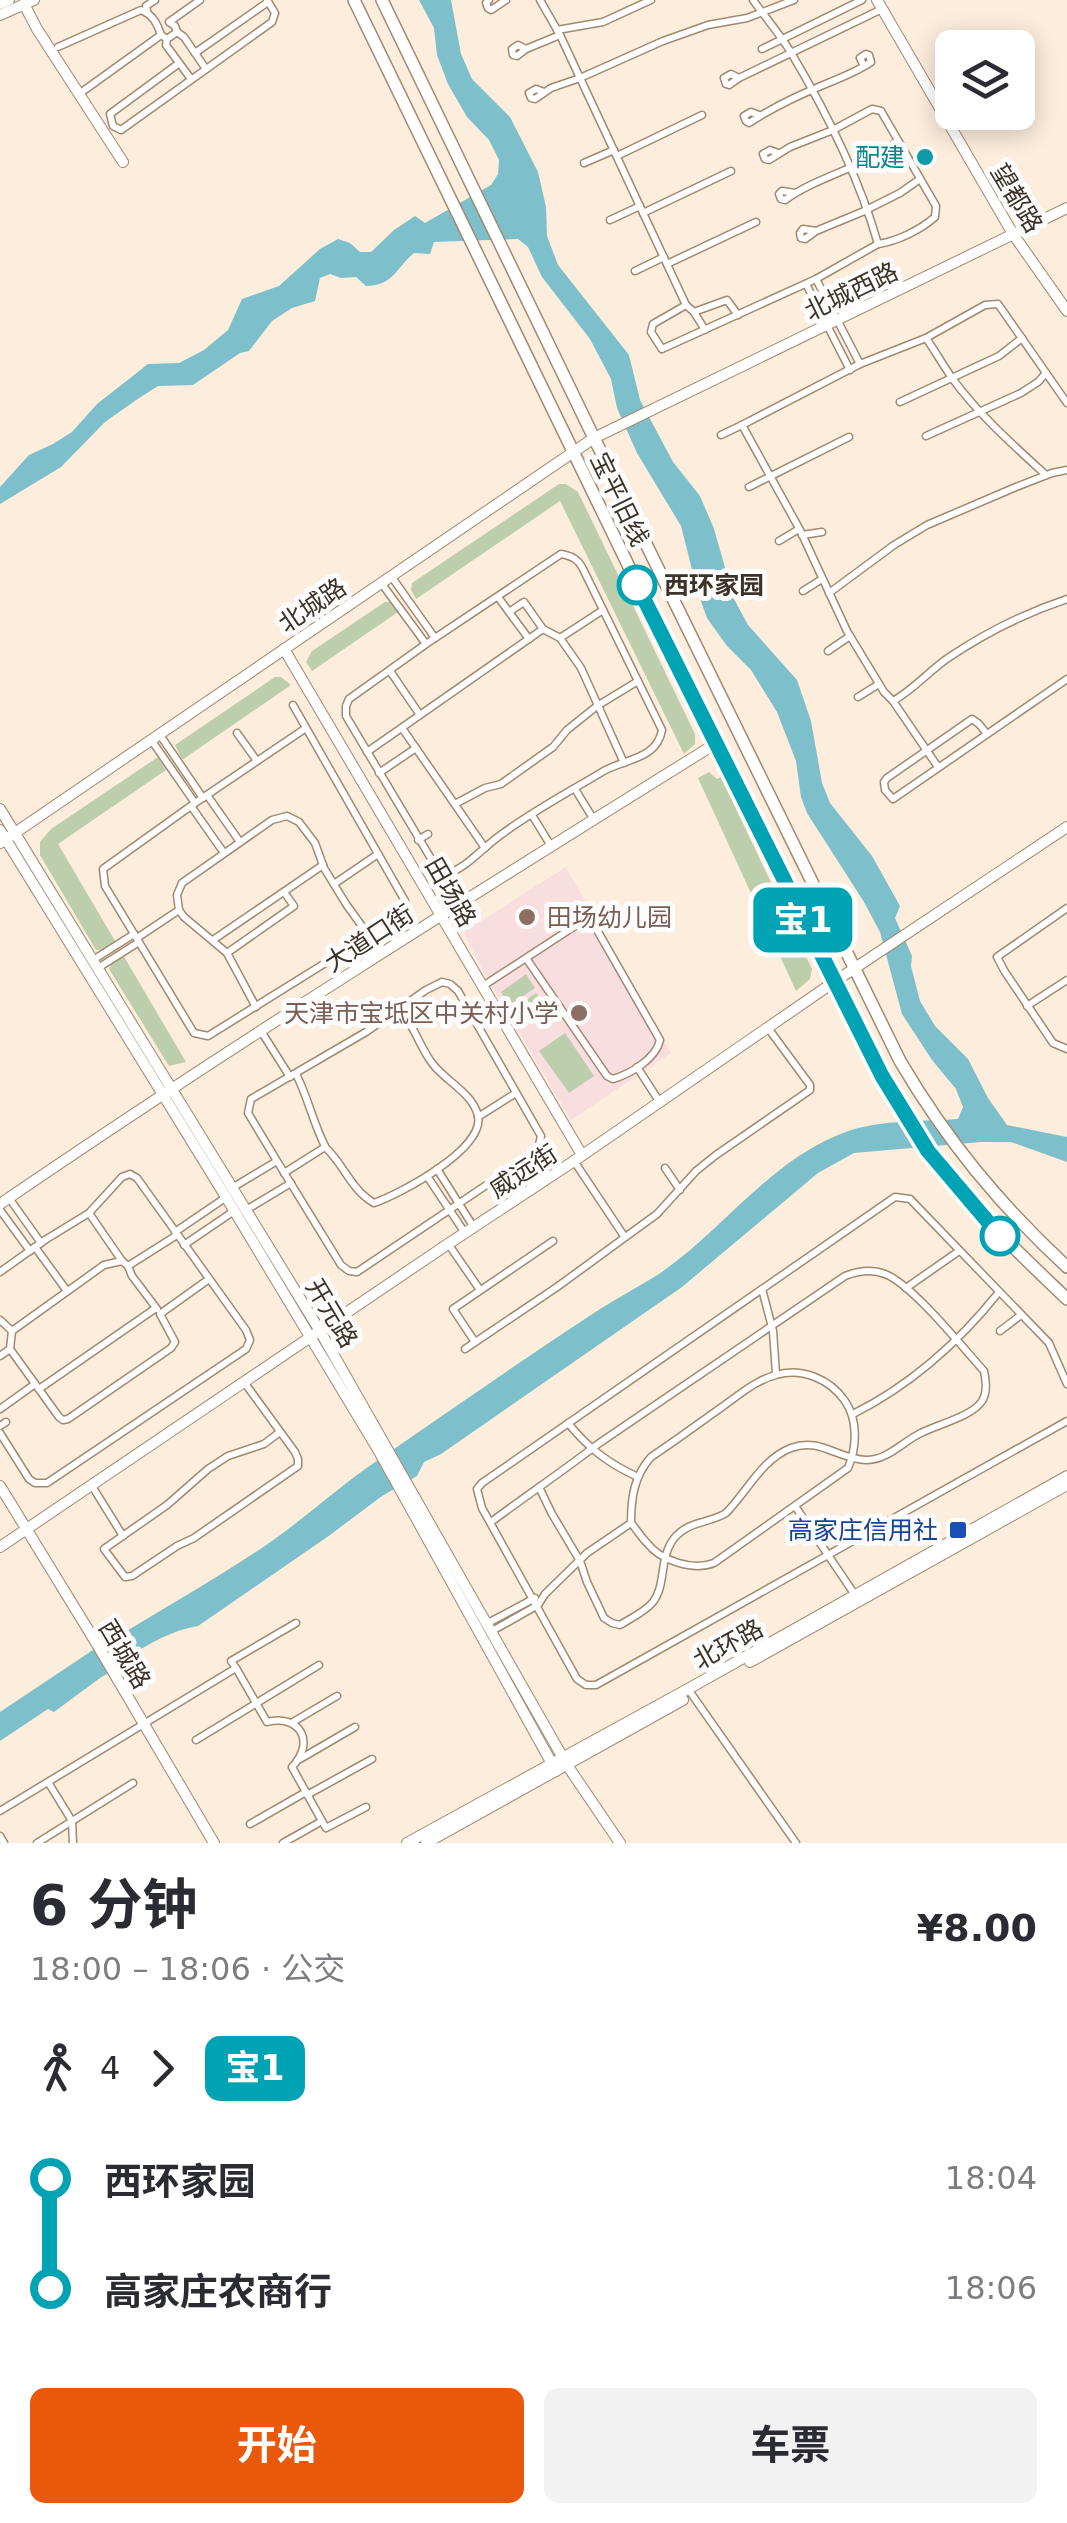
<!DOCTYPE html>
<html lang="zh">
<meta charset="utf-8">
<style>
:root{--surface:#fff;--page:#f2f2f3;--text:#2b2b33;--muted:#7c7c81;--accent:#ea580c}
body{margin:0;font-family:"DejaVu Sans","Noto Sans SC",sans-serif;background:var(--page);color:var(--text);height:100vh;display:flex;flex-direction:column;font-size:38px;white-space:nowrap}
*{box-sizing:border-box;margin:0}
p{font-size:32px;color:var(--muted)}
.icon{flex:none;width:55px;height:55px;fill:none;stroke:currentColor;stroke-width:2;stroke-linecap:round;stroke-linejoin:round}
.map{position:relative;height:1843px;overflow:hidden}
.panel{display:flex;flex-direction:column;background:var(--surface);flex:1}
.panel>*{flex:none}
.badge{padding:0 20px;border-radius:15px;font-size:35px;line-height:65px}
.controls{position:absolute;left:935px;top:30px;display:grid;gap:20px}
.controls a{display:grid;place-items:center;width:100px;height:100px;border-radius:15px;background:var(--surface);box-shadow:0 5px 25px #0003;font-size:50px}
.map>.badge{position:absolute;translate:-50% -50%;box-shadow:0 0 0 5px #fff}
.legs{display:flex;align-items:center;gap:15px;height:110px;padding:0 30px;font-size:32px}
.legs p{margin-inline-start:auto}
.head{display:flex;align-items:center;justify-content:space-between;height:170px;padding:0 30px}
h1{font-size:55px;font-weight:700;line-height:75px}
.cta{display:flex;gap:20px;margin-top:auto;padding:20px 30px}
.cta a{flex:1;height:115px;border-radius:15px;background:var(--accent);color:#fff;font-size:40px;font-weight:700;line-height:115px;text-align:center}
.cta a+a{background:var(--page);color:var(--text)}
ul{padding:0 30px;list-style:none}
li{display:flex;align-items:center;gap:35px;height:110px;font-size:38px}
li i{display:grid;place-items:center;width:15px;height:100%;margin:0 12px;background:currentColor}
li i::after{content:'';width:25px;height:25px;margin:-12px;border:8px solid;border-radius:50%;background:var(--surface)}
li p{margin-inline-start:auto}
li:first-child i{background:linear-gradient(#0000 50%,currentColor 0)}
li:last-child i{background:linear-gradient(currentColor 50%,#0000 0)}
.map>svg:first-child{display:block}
.education{fill:#f9dee0}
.green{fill:#bdcead}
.water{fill:#7dbfcb}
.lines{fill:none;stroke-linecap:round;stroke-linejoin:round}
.street-casing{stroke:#a0896f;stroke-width:9}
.secondary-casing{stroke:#a0896f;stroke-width:12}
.primary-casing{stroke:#a0896f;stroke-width:14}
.street{stroke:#fff;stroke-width:6}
.secondary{stroke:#fff;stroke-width:10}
.primary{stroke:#fff;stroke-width:11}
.line-1-casing{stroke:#fff;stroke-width:22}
.line-1{stroke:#00a3b4;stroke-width:15}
.culture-dot{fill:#0f9aa8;stroke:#fcfcfc;stroke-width:4}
.stop-1-dot{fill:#fff;stroke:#00a3b4;stroke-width:5}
.education-dot{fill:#8d6e63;stroke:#fcfcfc;stroke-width:4}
.transit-dot{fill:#1a4fb4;stroke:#fcfcfc;stroke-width:4}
.labels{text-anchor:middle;stroke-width:10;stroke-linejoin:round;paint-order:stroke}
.culture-label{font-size:25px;fill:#0d838f;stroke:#fcfcfc;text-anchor:end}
.street-label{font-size:25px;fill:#3c3227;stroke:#fcfcfc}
.stop-label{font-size:25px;font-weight:bold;fill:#3c3227;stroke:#fcfcfc;text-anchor:start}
.education-label{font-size:25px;fill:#785e54;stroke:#fcfcfc;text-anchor:start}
.transit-label{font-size:25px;fill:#164399;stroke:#fcfcfc;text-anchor:end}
</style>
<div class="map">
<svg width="1067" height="1843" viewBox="0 0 1067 1843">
<rect width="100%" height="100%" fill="#fceddc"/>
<!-- education -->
<polygon class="education" points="566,867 671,1053 571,1120 484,973 465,935 465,931"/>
<!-- green -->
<g class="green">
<polygon points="559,484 566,484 578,492 695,734 695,744 684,754 560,501 416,599 411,590 412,583"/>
<polygon points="385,602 390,602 398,612 312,671 306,662 312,651"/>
<polygon points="275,677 281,677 291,685 182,760 175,745"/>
<polygon points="158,757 166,770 58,844 115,941 100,950 96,950 40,855 40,842 51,829"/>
<polygon points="709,772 717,779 721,777 812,969 810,979 796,991 698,778"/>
<polygon points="123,955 186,1062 169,1066 109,969 112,962"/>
<polygon points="526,974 535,988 510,1005 501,992"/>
<polygon points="536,993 545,1007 520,1024 510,1011"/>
<polygon points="565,1033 594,1076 569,1093 539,1051"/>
</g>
<!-- water -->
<path class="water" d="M419,0h32l10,54 11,25 38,38 28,55 8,35 1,29 11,29 71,90 11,45 33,62 27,34 14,33 20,70 14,26 49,55 14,41 11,62 8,20 42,53 28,50 -5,12 17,38 -1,10 9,35 15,25 33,33 20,39 19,27 60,12v25l-56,-20h-30l-127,11 -36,20 -136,114 -241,167 -17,8 -7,14 -35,20 -52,39 -132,91c-26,4 -47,17 -70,31l-3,6 -25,15 -46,34 -6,-3 -48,32v-29l111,-74 6,-1c52,-32 106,-62 155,-96 34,-24 62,-50 96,-74 77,-53 154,-107 232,-158 19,-12 40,-23 59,-35 63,-43 107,-109 179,-139 37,-16 80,-13 120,-16l5,-12 -7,-18 -24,-29 -30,-46 -22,-82 -16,-30 -57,-89 -6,-16 -5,-36 -19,-49 -26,-42 -24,-24 -20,-28 -9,-25 -17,-67 -44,-73 -20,-45 -6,-29 -21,-40 -48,-62 -14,-30 -10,-8 -84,3 -4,12 -16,-1c-18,15 -21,33 -48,33l-10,-9 -15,1 -11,-4 -10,4 -5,23 -23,7 -20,13 -23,30 -9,2 -47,32 -35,1 -19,12 -34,24 -44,45 -61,37v-17l29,-32 24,-11 19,-12 25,-28 51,-40 31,-1 25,-13 24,-20 14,-31 37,-13 41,-37 18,-10 12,4 10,9h11l23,-22 21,-14 10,7 66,-38 7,-11 1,-14 -10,-20 -22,-23 -19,-33 -11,-29 -3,-27z"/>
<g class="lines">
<!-- street casing -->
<g class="street-casing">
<g id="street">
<polyline points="200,0 169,22 175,26 177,32 184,37 206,69"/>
<polyline points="489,0 486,3 488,8 491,10 506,0"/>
<polyline points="540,0 560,35 686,305"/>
<polyline points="147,11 146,6 155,0"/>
<polyline points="557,30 603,22 651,0"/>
<polyline points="167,39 166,45 191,79"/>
<path d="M58,47l83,-37c12,5 16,13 20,25"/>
<polyline points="526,49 518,45 512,49 513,55 517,56 526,49 560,35"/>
<polyline points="762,49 862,0"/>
<polyline points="195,53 268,2"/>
<polyline points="178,64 110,114 113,126 121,130 272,22 275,13 267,0"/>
<polyline points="739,78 731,74 724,78 726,84 729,85 739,78 882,9"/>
<polyline points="544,92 536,89 529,93 531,98 535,99 551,88 580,78 663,41 708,25 747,18 794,0"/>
<polyline points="79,94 161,35 167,39 177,32"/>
<path d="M759,115l-8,-3 -7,4 2,5 3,2c24,-16 52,-29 79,-40 15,-6 30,-12 43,-21l-2,-7 -3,-1 -6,4 4,8"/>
<path d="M778,153l-8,-3 -7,4 2,5 4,1 21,-13 43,-17 39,-21 9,2 55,95 -1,11c-15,13 -37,24 -57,27"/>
<polyline points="617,156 702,115"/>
<polyline points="584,163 614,150"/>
<path d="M795,193l-13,-2 -3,3 2,5 4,1c35,-25 79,-32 113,-59"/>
<polyline points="643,213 731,171"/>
<polyline points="610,220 640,206"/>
<polyline points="816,231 803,229 800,233 801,238 805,239 816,231 862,212 900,193 920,179"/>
<polyline points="667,264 756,222"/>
<polyline points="635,271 664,257"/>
<polyline points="816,279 860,364"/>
<polyline points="806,284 850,370"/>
<polyline points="694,312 727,300 738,315"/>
<path d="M705,330l-11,-18 -8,-7 -33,19 -2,8 11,17 154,-70 62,-35c-19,-67 -52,-133 -88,-193 -11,-18 -25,-34 -37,-51"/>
<path d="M926,338c9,13 17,27 26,40 26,36 61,67 94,97"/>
<polyline points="900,402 999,356 1022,338"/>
<polyline points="721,435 742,425"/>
<polyline points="926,436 1021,393 1038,382 1046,373"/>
<polyline points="749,487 849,437"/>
<polyline points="802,535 822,532"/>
<polyline points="779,541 799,529"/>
<polyline points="391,576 435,638"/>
<path d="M382,584l44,60 -77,55 -3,7v10l93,156 7,3c23,-9 36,-27 56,-41 31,-23 67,-42 100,-62 21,-13 55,-12 60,-42l-79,-161c-5,-10 -11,-13 -22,-15l-135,90"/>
<polyline points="803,591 822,579"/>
<polyline points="829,593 894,545 927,525 1016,487 1052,473 1067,470"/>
<polyline points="498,597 509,612 524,602 543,629 560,638 581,668 624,763"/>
<polyline points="509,612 529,639"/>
<polyline points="560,638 603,610"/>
<polyline points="828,651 850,636"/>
<polyline points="390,671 420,715"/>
<polyline points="858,697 879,684"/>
<path d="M893,701c20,-11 36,-30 55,-43 37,-25 77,-45 119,-59"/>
<polyline points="402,728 485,848"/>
<polyline points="237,733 257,761"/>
<polyline points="987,734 979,724 972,719 887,778 884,782 885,790 893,799 1067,679"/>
<polyline points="160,735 203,798"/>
<polyline points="152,741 195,803 103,869 105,886 194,1033 208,1036 396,919 402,914 405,901 293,705"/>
<polyline points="367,752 543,629"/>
<polyline points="938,767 893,701 884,692 847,631 800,530 742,425 860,364 926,338 985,305 998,304 1067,403"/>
<polyline points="379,773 416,748"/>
<polyline points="575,789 594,820"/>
<polyline points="207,795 240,842"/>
<polyline points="195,803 306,728"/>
<polyline points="455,804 485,788 501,784 553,747 567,730 597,706 638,681"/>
<polyline points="191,806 224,853"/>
<polyline points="532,815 551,846"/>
<polyline points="418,840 428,834"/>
<polyline points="334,884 378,854"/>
<polyline points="1067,908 997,957 1005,972 1053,1043 1067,1049"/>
<polyline points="179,910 184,917 227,953 256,1007"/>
<polyline points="137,938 179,910 177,895 182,883 272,820 287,816 299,822 315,843 324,868 346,904 369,936"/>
<polyline points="213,940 323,865"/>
<polyline points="227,953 294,906 284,892"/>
<polyline points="93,960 134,934"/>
<polyline points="98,968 139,942"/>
<path d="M483,986l43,-28 81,118 6,3c17,-5 43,-20 47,-39l-67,-117 -9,-3 -58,38"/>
<polyline points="1027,1006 1067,980"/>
<polyline points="261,1031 290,1077"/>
<polyline points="637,1067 659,1101"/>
<path d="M296,1074c12,23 17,49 29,72"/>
<polyline points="478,1117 516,1093"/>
<polyline points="574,1161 624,1236"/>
<polyline points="665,1168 680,1190"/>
<polyline points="437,1169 473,1226"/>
<path d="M284,1173l41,-26c19,17 25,42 49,56 26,-9 111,-54 104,-87 -5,-23 -33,-35 -46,-53 -13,-17 -17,-38 -34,-53"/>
<polyline points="427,1176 465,1233"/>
<polyline points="232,1188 277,1161 248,1113 251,1099 366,1032 426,990 442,982 450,984 458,991 541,1136 539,1145 531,1155 357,1272 349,1271 341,1265 277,1161"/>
<polyline points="9,1198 41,1243"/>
<polyline points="0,1210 30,1251"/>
<polyline points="246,1210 291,1183"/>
<polyline points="89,1213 122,1261"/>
<polyline points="175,1232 225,1198"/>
<polyline points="177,1235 128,1266 122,1261 104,1265 12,1331 10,1349 59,1417 63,1420 68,1419 171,1348 175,1342 160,1314 209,1279"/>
<polyline points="184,1245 234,1211"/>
<polyline points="449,1245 480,1290"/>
<polyline points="35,1247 67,1291"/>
<polyline points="128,1266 132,1276 157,1309"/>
<polyline points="0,1272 45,1240 89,1213 122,1177 130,1174 137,1178 246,1330 250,1340 246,1349 47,1483 35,1483 29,1479 0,1433"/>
<polyline points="906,1288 959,1251"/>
<polyline points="762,1289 773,1331 776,1374"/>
<polyline points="0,1320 12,1331"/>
<polyline points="1000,1331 1021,1315"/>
<polyline points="475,1342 453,1309 553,1241"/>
<polyline points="465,1349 557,1287 657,1214 696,1171 716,1155 810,1090 810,1085 768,1028"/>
<polyline points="0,1356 10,1349"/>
<polyline points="244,1382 295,1452 298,1459 298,1466 194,1538 177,1546 132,1576 125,1577 104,1549 167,1505 208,1469 228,1456 264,1444 280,1432"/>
<polyline points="1067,1384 1049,1343 910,1199 895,1197 482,1483 477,1489 482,1508 577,1679 586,1685 596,1685 1067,1421"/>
<polyline points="39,1389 156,1308"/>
<polyline points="0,1409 35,1384"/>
<path d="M853,1414c58,-29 106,-72 146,-122"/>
<path d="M568,1423c20,25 41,41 70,54"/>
<polyline points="0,1426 6,1422"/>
<polyline points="92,1486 123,1536"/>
<polyline points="795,1506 855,1595"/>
<path d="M491,1522c35,-26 72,-51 107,-78l247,-168c13,-5 27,-7 40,-2 27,10 78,74 99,97 2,9 4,21 -2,30 -9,15 -46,24 -61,32 -19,9 -33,27 -55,27 -29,-1 -46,-23 -75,-12 -29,11 -44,44 -65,65 -16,10 -36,8 -50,23 -18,20 -9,48 -23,66 -8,10 -22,16 -33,23l-8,-2 -8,-5 -17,-36 -7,-21 -28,-47 -13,-27"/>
<polyline points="488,1623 535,1598"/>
<path d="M492,1631l46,-26 7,-11 42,-41 44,-30c6,7 10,14 16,20 14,18 46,28 67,20l134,-95c9,-21 10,-48 -3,-67 -15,-22 -44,-34 -69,-26 -20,5 -37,20 -54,32 -24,17 -47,34 -71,50 -17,19 -20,41 -20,66"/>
<polyline points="236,1668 231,1661 296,1623"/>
<polyline points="688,1689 796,1843"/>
<polyline points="293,1722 337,1696"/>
<polyline points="196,1740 319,1665"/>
<polyline points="300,1759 355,1727"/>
<polyline points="48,1782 72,1821 73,1843"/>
<polyline points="307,1795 372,1759"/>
<path d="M0,1811l236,-143 31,54c33,-8 49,20 25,45l30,54 -39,22"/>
<polyline points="322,1821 326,1828 366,1807"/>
<polyline points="250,1824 306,1792"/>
<polyline points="0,1836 4,1843"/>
<polyline points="37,1843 133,1783"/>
</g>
</g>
<!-- secondary casing -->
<g class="secondary-casing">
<g id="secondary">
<polyline points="877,0 1013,234 1067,311"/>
<polyline points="0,4 9,0"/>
<polyline points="24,4 37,29 123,162"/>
<polyline points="0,15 34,0"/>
<polyline points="284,649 582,1155"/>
<polyline points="0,809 320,1331 567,1765 620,1843"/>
<polyline points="0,830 226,1197 380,1453 556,1771"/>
<polyline points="0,843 594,438 1067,208"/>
<path d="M0,1204c234,-160 474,-310 715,-460"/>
<polyline points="0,1486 95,1641 214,1843"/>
<polyline points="0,1547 448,1244 574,1161 834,982 1067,827"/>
<polyline points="750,1662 1067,1485"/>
<polyline points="407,1843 688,1689 1067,1476"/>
<polyline points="426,1843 683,1700"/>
</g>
</g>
<!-- primary casing -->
<g class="primary-casing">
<g id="primary">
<path d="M354,0l361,744 167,331c14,26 28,51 45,74 40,56 91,103 140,150"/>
<path d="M382,0l212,438 306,623c47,80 100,144 167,206"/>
</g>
</g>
<!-- street -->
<use href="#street" class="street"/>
<!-- secondary -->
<use href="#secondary" class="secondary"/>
<!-- primary -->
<use href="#primary" class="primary"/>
</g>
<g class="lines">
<!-- line-1 casing -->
<g class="line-1-casing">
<polyline id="line-1" points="637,585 882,1076 928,1151 1000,1236"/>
</g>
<!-- line-1 -->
<use href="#line-1" class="line-1"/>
</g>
<!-- markers -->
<circle class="culture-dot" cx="925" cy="157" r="10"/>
<g class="stop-1-dot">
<circle cx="637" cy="585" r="18"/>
<circle cx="1000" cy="1236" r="18"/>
</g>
<g class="education-dot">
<circle cx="527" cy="917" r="10"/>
<circle cx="579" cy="1013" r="10"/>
</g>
<rect class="transit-dot" x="948" y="1520" width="20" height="20" rx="5"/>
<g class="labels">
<!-- culture labels -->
<g class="culture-label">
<text x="905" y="166">配建</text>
</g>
<!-- street labels -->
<g class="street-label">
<text transform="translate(1017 198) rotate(59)" y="9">望都路</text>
<text transform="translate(851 291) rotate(-26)" y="9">北城西路</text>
<text transform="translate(620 499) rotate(64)" y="9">宝平旧线</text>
<text transform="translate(312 605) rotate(-34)" y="9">北城路</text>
<text transform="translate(451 892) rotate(60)" y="9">田场路</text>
<text transform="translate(369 938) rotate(-33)" y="9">大道口街</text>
<text transform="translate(523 1171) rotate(-33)" y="9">威远街</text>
<text transform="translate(332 1313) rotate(59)" y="9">开元路</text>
<text transform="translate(728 1644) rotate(-29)" y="9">北环路</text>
<text transform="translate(125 1654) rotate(59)" y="9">西城路</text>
</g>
<!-- stop labels -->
<g class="stop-label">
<text x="664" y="594">西环家园</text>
</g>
<!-- education labels -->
<g class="education-label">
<text x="547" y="926">田场幼儿园</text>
<text x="559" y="1022" text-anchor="end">天津市宝坻区中关村小学</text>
</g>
<!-- transit labels -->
<g class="transit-label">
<text x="938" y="1539">高家庄信用社</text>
</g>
</g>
</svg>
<div class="controls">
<a><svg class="icon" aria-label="layers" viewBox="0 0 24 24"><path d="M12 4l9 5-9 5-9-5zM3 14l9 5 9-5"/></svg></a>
</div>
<b class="badge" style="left:803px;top:920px;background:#00a3b4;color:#fff">宝1</b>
</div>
<section class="panel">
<div class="head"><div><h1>6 分钟</h1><p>18:00 – 18:06 · 公交</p></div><b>¥8.00</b></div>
<div class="legs"><svg class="icon" aria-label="walk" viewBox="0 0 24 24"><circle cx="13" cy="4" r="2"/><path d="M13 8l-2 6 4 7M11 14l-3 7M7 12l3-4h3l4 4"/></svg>4<svg class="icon" aria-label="forward" viewBox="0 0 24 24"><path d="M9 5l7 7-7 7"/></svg><b class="badge" style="background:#00a3b4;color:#fff">宝1</b></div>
<ul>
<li><i style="color:#00a3b4"></i><b>西环家园</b><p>18:04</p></li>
<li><i style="color:#00a3b4"></i><b>高家庄农商行</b><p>18:06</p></li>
</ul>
<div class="cta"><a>开始</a><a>车票</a></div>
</section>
